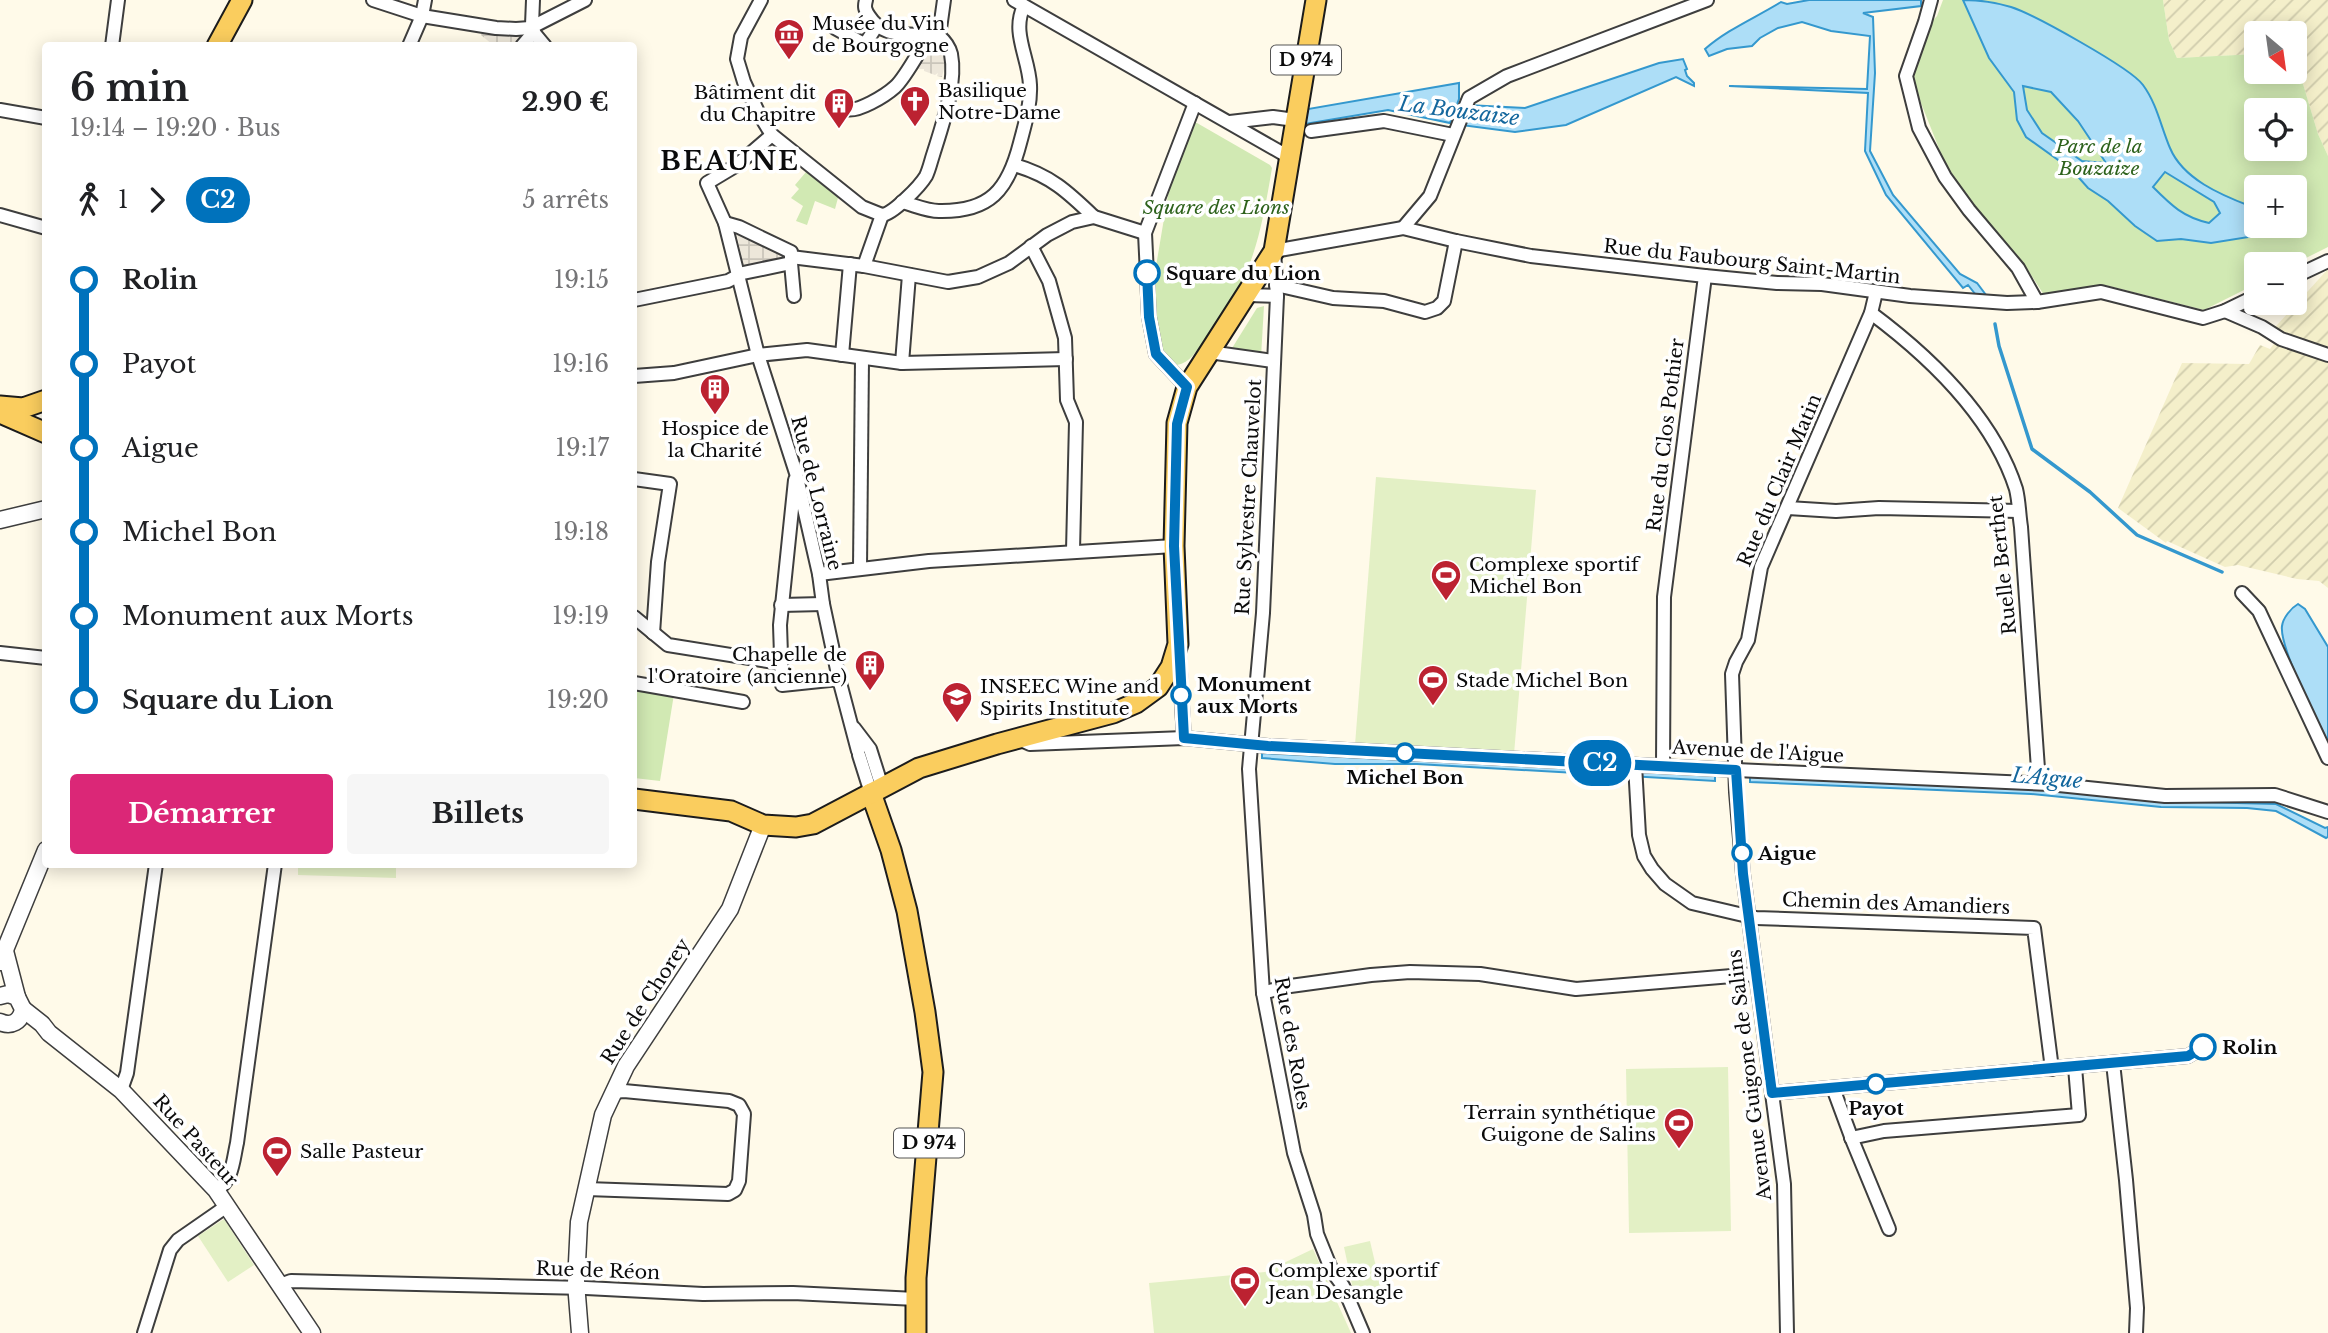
<!DOCTYPE html>
<html lang="fr">
<meta charset="utf-8">
<style>
:root{--surface:#fff;--page:#f6f6f6;--text:#202124;--muted:#757577;--accent:#db2777}
body{margin:0;font-family:"Libre Baskerville",serif;background:var(--page);color:var(--text);height:100vh;display:flex;flex-direction:column;font-size:26px;white-space:nowrap}
*{box-sizing:border-box;margin:0}
p{font-size:23px;color:var(--muted)}
.icon{flex:none;width:38px;height:38px;fill:none;stroke:currentColor;stroke-width:2;stroke-linecap:round;stroke-linejoin:round}
.map{position:relative;flex:1;overflow:hidden}
.details{position:absolute;left:42px;top:42px;width:595px;height:826px;display:flex;flex-direction:column;background:var(--surface);border-radius:7px;box-shadow:0 4px 18px #0003}
.details>*{flex:none}
.badge{padding:0 14px;border-radius:23px;font-size:24px;line-height:46px}
.needle{width:46px;rotate:151deg}
.tools{position:absolute;left:2244px;top:21px;display:grid;gap:14px}
.tools a{display:grid;place-items:center;width:63px;height:63px;border-radius:7px;background:var(--surface);box-shadow:0 4px 18px #0003;font-size:35px}
.map>.badge{position:absolute;translate:-50% -50%;box-shadow:0 0 0 4px #fff}
.legs{display:flex;align-items:center;gap:10px;height:77px;padding:0 28px;font-size:23px}
.legs p{margin-inline-start:auto}
.head{display:flex;align-items:center;justify-content:space-between;height:119px;padding:0 28px}
h1{font-size:38px;font-weight:800;line-height:52px}
.cta{display:flex;gap:14px;margin-top:auto;padding:14px 28px}
.cta a{flex:1;height:80px;border-radius:7px;background:var(--accent);color:#fff;font-size:28px;font-weight:800;line-height:80px;text-align:center}
.cta a+a{background:var(--page);color:var(--text)}
ul{padding:0 28px;list-style:none}
li{display:flex;align-items:center;gap:24px;height:84px;font-size:26px}
li i{display:grid;place-items:center;width:10px;height:100%;margin:0 9px;background:currentColor}
li i::after{content:'';width:18px;height:18px;margin:-9px;border:5px solid;border-radius:50%;background:var(--surface)}
li p{margin-inline-start:auto}
li:first-child i{background:linear-gradient(#0000 50%,currentColor 0)}
li:last-child i{background:linear-gradient(currentColor 50%,#0000 0)}
.map>svg:first-child{display:block}
.farmland{fill:url(#farmland-furrows)}
.park{fill:#d1e9b3;fill-rule:evenodd}
.pitch{fill:#e3f0c5}
.plaza{fill:url(#plaza-grid)}
.water{fill:#addef7;stroke:#3498ce;stroke-width:2;fill-rule:evenodd}
.lines{fill:none;stroke-linecap:round;stroke-linejoin:round}
.stream{stroke:#3498ce;stroke-width:3.5}
.minor-casing{stroke:#3e3e3e;stroke-width:16}
.tertiary-casing{stroke:#3e3e3e;stroke-width:19}
.primary-casing{stroke:#1c1c1c;stroke-width:23}
.minor{stroke:#fff;stroke-width:12}
.tertiary{stroke:#fff;stroke-width:16}
.primary{stroke:#facd5e;stroke-width:19}
.line-1-casing{stroke:#fff;stroke-width:16}
.line-1{stroke:#0072bc;stroke-width:10}
.stop-1-dot{fill:#fff;stroke:#0072bc;stroke-width:3.5}
.labels{text-anchor:middle;stroke-width:7;stroke-linejoin:round;paint-order:stroke}
.shield{fill:#fff;stroke:#545454;stroke-width:2}
.shield-label{font-size:18px;font-weight:bold;fill:#0b0b0b}
.poi-label{font-size:19px;fill:#0b0b0b;stroke:#fff;text-anchor:start}
.park-label{font-size:19px;font-style:italic;fill:#2d621c;stroke:#fff}
.street-label{font-size:19px;fill:#0b0b0b;stroke:#fff}
.stop-label{font-size:19px;font-weight:bold;fill:#0b0b0b;stroke:#fff;text-anchor:start}
.water-label{font-size:21px;font-style:italic;fill:#14679d;stroke:#fff}
.district-label{font-size:26px;font-weight:bold;letter-spacing:2px;fill:#0b0b0b;stroke:#fff}
</style>
<div class="map">
<svg width="2328" height="1333" viewBox="0 0 2328 1333">
<defs>
<pattern id="farmland-furrows" width="10" height="10" patternUnits="userSpaceOnUse" patternTransform="scale(1.75)"><rect width="10" height="10" fill="#f4efca"/><path d="M-1 1l2-2M0 10L10 0M9 11l2-2" fill="none" stroke="#d0ccac"/></pattern>
<pattern id="plaza-grid" width="8" height="8" patternUnits="userSpaceOnUse" patternTransform="scale(1.75)"><rect width="8" height="8" fill="#ede7da"/><path d="M0 4h8M4 0v8" fill="none" stroke="#cac5ba"/></pattern>
</defs>
<rect width="100%" height="100%" fill="#fffae9"/>
<!-- farmland -->
<g class="farmland">
<polygon points="2163,0 2328,0 2328,156 2318,134 2294,54 2294,33 2256,33 2256,54 2177,58 2169,40"/>
<polygon points="2328,269 2328,588 2319,581 2297,579 2238,565 2225,567 2167,541 2166,543 2118,508 2182,363 2249,364 2260,345 2270,349 2276,341 2268,335"/>
</g>
<!-- park -->
<g class="park">
<path d="M1943,0h220l6,40 8,18 79,-4v18h38v-18l24,80 10,22v91l-34,17h-38v20l-52,26 -99,-25 -61,10 -18,-28 -52,-60 -30,-46 -27,-68 -4,-22 16,-46 8,-9zM2256,110h38v39h-38zM2256,187h38v39h-38z"/>
<path d="M1193,123h4l73,42 2,3c-12,72 -21,115 -68,173 -8,10 -14,22 -27,24l-8,-4 -9,-17 -9,-48 20,-119z"/>
<polygon points="806,172 839,194 835,209 815,201 807,225 796,221 803,206 791,198 799,189 795,185"/>
<polygon points="1264,306 1261,357 1229,353 1257,308"/>
<polygon points="634,688 674,694 660,781 634,778"/>
</g>
<!-- pitch -->
<g class="pitch">
<polygon points="1376,477 1536,490 1514,754 1355,745"/>
<polygon points="298,865 396,865 396,878 298,875"/>
<polygon points="1728,1067 1731,1231 1629,1233 1626,1069"/>
<polygon points="224,1219 254,1265 228,1282 198,1236"/>
<polygon points="1370,1241 1383,1297 1356,1303 1344,1247"/>
<polygon points="1313,1249 1351,1333 1154,1333 1149,1283 1265,1272"/>
</g>
<!-- plaza -->
<g class="plaza">
<polygon points="483,26 520,35 525,38 519,45 493,45 481,35"/>
<polygon points="929,45 944,50 947,56 942,77 937,76 938,73 935,75 924,71 924,69 917,69 917,66"/>
<polygon points="737,234 785,252 783,262 744,272"/>
</g>
<!-- water -->
<g class="water">
<path d="M1809,0h112v6l-58,7 10,4 2,56 -5,78 23,44 67,79 17,9 9,12h-10l-8,-10 -5,3 -77,-93 -21,-44 3,-58 -139,-7 138,3 3,-53 -39,-5 -29,-9 -24,6 -18,10 -8,8 -25,3 -18,7 -4,-7c23,-20 50,-31 76,-47l6,2z"/>
<path d="M1963,0c17,0 32,2 48,7 22,7 120,61 132,78 14,19 18,42 27,63 13,31 51,47 80,58l5,30 -44,7 -30,-4 -24,2 -22,-15 -27,-25 -20,-13 -16,-18 -46,-33 -9,-17 -3,-28 -25,-34zM2023,86l28,6 27,29 28,42 -24,-2 -40,-28 -15,-23zM2165,172l49,30 6,11 -11,10c-26,-6 -37,-17 -56,-36z"/>
<polygon points="1683,59 1687,69 1685,70 1687,76 1694,83 1694,86 1676,77 1566,125 1515,132 1461,125 1468,105 1525,108 1659,63"/>
<polygon points="1459,83 1459,99 1450,123 1388,110 1305,124 1308,109"/>
<path d="M2298,604l7,5 23,38v99c-10,-23 -49,-99 -46,-120 1,-8 9,-18 16,-22z"/>
<polygon points="1262,753 1715,775 1715,781 1417,764 1335,764 1262,758"/>
<polygon points="1750,775 2028,788 2159,801 2276,804 2325,828 2328,827 2328,837 2326,838 2276,811 2247,808 2161,807 2031,794 1750,782"/>
</g>
<g class="lines">
<!-- stream -->
<polyline class="stream" points="1995,324 1999,346 2032,449 2090,492 2137,535 2222,572"/>
<!-- minor casing -->
<g class="minor-casing">
<g id="minor">
<polyline points="373,0 422,16 496,28 516,29 530,28 585,0"/>
<polyline points="761,0 741,37 737,59 744,82 758,112 772,135 862,207 882,215"/>
<path d="M866,0c-2,7 -1,10 3,16 14,22 36,17 60,20"/>
<polyline points="1014,0 1289,157"/>
<polyline points="1931,0 1925,22 1906,76 1919,128 1945,177 1969,210 2018,268 2037,302"/>
<polyline points="532,25 533,0"/>
<polyline points="530,28 545,46"/>
<polyline points="835,28 862,43 867,41 876,27"/>
<polyline points="939,36 944,0"/>
<polyline points="112,46 118,0"/>
<polyline points="409,46 422,16 425,0"/>
<polyline points="522,46 534,32"/>
<path d="M846,109c11,4 39,-13 49,-22 11,-10 25,-38 34,-51h10"/>
<polyline points="0,110 46,118"/>
<polyline points="1230,122 1273,117 1295,120"/>
<polyline points="1311,131 1384,121 1453,135"/>
<polyline points="772,135 737,165 707,183 725,223 758,355 796,473 819,574 823,604 839,679 858,751"/>
<path d="M1014,165c36,10 54,27 80,52"/>
<path d="M902,202c12,3 25,9 37,9 51,1 69,-21 81,-68 5,-19 11,-38 10,-58 -1,-27 -19,-53 -6,-79"/>
<polyline points="0,215 46,228"/>
<path d="M882,215c11,-1 38,-29 44,-39 3,-6 5,-15 7,-21 9,-29 24,-71 18,-101 -2,-8 -6,-13 -12,-18"/>
<polyline points="1403,228 1430,196 1469,98 1507,76 1707,0"/>
<polyline points="1031,246 1049,281 1065,338 1067,400 1076,422 1073,551"/>
<polyline points="791,257 864,266 948,282 978,277 1009,263 1047,235 1072,222 1094,217 1145,233"/>
<polyline points="791,263 794,296"/>
<polyline points="864,266 882,215"/>
<polyline points="2294,277 2328,261"/>
<polyline points="1276,285 1333,298 1384,301 1425,312 1437,308 1444,301 1456,241"/>
<polyline points="1248,295 1277,296"/>
<polyline points="634,300 728,281 743,273 791,263 791,252 739,227 725,223"/>
<polyline points="2225,311 2262,327 2281,339 2328,355"/>
<path d="M1871,313c59,44 122,104 145,176 3,12 3,25 5,38l18,256"/>
<polyline points="1209,352 1273,361"/>
<polyline points="842,355 850,264"/>
<polyline points="902,363 909,275"/>
<polyline points="634,376 674,373 758,355 807,350 902,363 1066,359"/>
<polyline points="1187,387 1156,354 1149,317 1145,233 1195,103"/>
<polyline points="634,479 670,484 658,562 653,633"/>
<polyline points="795,480 780,625 782,685 839,679"/>
<polyline points="1788,508 1836,511 1879,508 2019,511"/>
<polyline points="860,568 862,359"/>
<polyline points="819,574 929,561 1174,546"/>
<polyline points="2242,593 2259,611 2328,758"/>
<polyline points="781,605 823,604"/>
<polyline points="634,617 668,645 780,663"/>
<polyline points="0,653 46,658"/>
<polyline points="1179,655 1184,738"/>
<polyline points="634,683 743,702"/>
<polyline points="854,728 870,749 882,787"/>
<polyline points="1021,740 1030,744 1184,738 1268,746 1736,770 2049,784 2165,796 2275,795 2328,812"/>
<polyline points="859,755 871,793"/>
<polyline points="1635,765 1639,835 1644,856 1652,869 1665,884 1692,903 1756,918 2034,928 2052,1069"/>
<polyline points="1663,766 1664,597 1705,276"/>
<polyline points="1263,993 1283,987 1371,975 1410,972 1480,974 1576,989 1756,974"/>
<polyline points="2113,1063 2126,1180 2137,1308 2136,1333"/>
<polyline points="1833,1088 1853,1142 1889,1229"/>
<polyline points="121,1090 127,1073 156,864"/>
<polyline points="1772,1093 2188,1056 2203,1047"/>
<polyline points="1851,1138 1884,1131 2079,1115 2075,1067"/>
<polyline points="587,1189 728,1194 735,1190 739,1181 744,1114 739,1105 729,1101 624,1091 614,1092"/>
<path d="M216,1190c17,-9 17,-30 21,-47l38,-279"/>
<polyline points="280,1285 291,1281 586,1288 703,1294 793,1293 916,1299"/>
<polyline points="144,1333 170,1250 178,1240 227,1206"/>
<polyline points="1363,1333 1343,1286 1332,1271 1317,1234 1314,1215 1294,1153 1263,993 1249,769 1263,613 1277,296 1274,251 1403,228 1456,241 1531,256 1705,276 1777,283 1822,284 1910,296 2007,303 2037,302 2101,292 2203,318 2225,311 2256,296"/>
<polyline points="1787,1333 1784,1184 1743,874 1736,792 1732,674 1736,662 1748,640 1761,567 1871,313 1876,292"/>
</g>
</g>
<!-- tertiary casing -->
<g class="tertiary-casing">
<g id="tertiary">
<polyline points="0,520 46,509"/>
<polyline points="5,951 17,997"/>
<polyline points="0,962 46,850"/>
<path d="M0,996l8,-2 9,3 6,12c-2,13 -12,18 -23,13"/>
<polyline points="23,1009 42,1024 49,1033 121,1090 216,1190 312,1333"/>
<polyline points="580,1333 576,1283 579,1222 603,1115 626,1066 730,909 763,825"/>
</g>
</g>
<!-- primary casing -->
<g class="primary-casing">
<g id="primary">
<polyline points="217,46 242,0"/>
<polyline points="0,406 23,408 46,400"/>
<polyline points="0,413 46,433"/>
<polyline points="871,793 891,850 907,911 925,1012 933,1072 916,1278 916,1333"/>
<polyline points="634,799 731,811 763,825 796,827 813,824 919,768 997,744 1113,713 1136,703 1158,687 1171,667 1178,644 1174,546 1177,423 1187,387 1274,251 1316,0"/>
</g>
</g>
<!-- minor -->
<use href="#minor" class="minor"/>
<!-- tertiary -->
<use href="#tertiary" class="tertiary"/>
<!-- primary -->
<use href="#primary" class="primary"/>
</g>
<g class="lines">
<!-- line-1 casing -->
<g class="line-1-casing">
<polyline id="line-1" points="1147,273 1149,317 1156,354 1187,387 1177,424 1174,546 1184,738 1268,746 1736,770 1743,874 1772,1093 2188,1056 2203,1047"/>
</g>
<!-- line-1 -->
<use href="#line-1" class="line-1"/>
</g>
<!-- icons -->
<defs>
<g id="museum-pin" transform="scale(1.575)"><path d="M0 17L-7.5 6A9.5 9.5 0 1 1 7.5 6Z" fill="#bc2231" stroke="#fff"/><path d="M0-6L6-3V-2H-6V-3ZM-5-1h2V3h-2ZM-1-1h2V3h-2ZM3-1h2V3H3ZM-6 4H6V6H-6Z" fill="#fff"/></g>
<g id="church-pin" transform="scale(1.575)"><path d="M0 17L-7.5 6A9.5 9.5 0 1 1 7.5 6Z" fill="#bc2231" stroke="#fff"/><path d="M-1.2-6h2.4v3.5h3.3v2.4h-3.3V6h-2.4V-.1h-3.3v-2.4h3.3Z" fill="#fff"/></g>
<g id="building-pin" transform="scale(1.575)"><path d="M0 17L-7.5 6A9.5 9.5 0 1 1 7.5 6Z" fill="#bc2231" stroke="#fff"/><path d="M-4-6H4V6H1V3H-1V6H-4ZM-2.5-4.3h1.7v1.8h-1.7ZM.8-4.3h1.7v1.8H.8ZM-2.5-1h1.7V.8h-1.7ZM.8-1h1.7V.8H.8Z" fill="#fff"/></g>
<g id="stadium-pin" transform="scale(1.575)"><path d="M0 17L-7.5 6A9.5 9.5 0 1 1 7.5 6Z" fill="#bc2231" stroke="#fff"/><path d="M0-5a6.5 5 0 1 0 0 10a6.5 5 0 1 0 0-10ZM-3.5-1.8h7v3.6h-7Z" fill="#fff"/></g>
<g id="university-pin" transform="scale(1.575)"><path d="M0 17L-7.5 6A9.5 9.5 0 1 1 7.5 6Z" fill="#bc2231" stroke="#fff"/><path d="M0-5L7-2L0 1L-7-2ZM-4 1L0 2.5L4 1V4Q0 6-4 4Z" fill="#fff"/></g>
</defs>
<g fill-rule="evenodd">
<use href="#museum-pin" x="789" y="34"/>
<use href="#church-pin" x="915" y="101"/>
<use href="#building-pin" x="839" y="103"/>
<use href="#building-pin" x="715" y="389"/>
<use href="#stadium-pin" x="1446" y="575"/>
<use href="#building-pin" x="870" y="665"/>
<use href="#stadium-pin" x="1433" y="680"/>
<use href="#university-pin" x="957" y="697"/>
<use href="#stadium-pin" x="1679" y="1123"/>
<use href="#stadium-pin" x="277" y="1151"/>
<use href="#stadium-pin" x="1245" y="1281"/>
</g>
<!-- markers -->
<g class="stop-1-dot">
<circle cx="1147" cy="273" r="12"/>
<circle cx="1181" cy="695" r="9"/>
<circle cx="1405" cy="753" r="9"/>
<circle cx="1742" cy="853" r="9"/>
<circle cx="2203" cy="1047" r="12"/>
<circle cx="1876" cy="1084" r="9"/>
</g>
<g class="labels">
<!-- shield labels -->
<g class="shield">
<rect x="1271" y="45.5" width="70" height="29" rx="5"/>
<rect x="894" y="1128.5" width="70" height="29" rx="5"/>
</g>
<g class="shield-label">
<text x="1306" y="66">D 974</text>
<text x="929" y="1149">D 974</text>
</g>
<!-- poi labels -->
<g class="poi-label">
<text x="812" y="30">Musée du Vin<tspan x="812" dy="22">de Bourgogne</tspan></text>
<text x="938" y="97">Basilique<tspan x="938" dy="22">Notre-Dame</tspan></text>
<text x="816" y="99" text-anchor="end">Bâtiment dit<tspan x="816" dy="22">du Chapitre</tspan></text>
<text x="715" y="435" text-anchor="middle">Hospice de<tspan x="715" dy="22">la Charité</tspan></text>
<text x="1469" y="571">Complexe sportif<tspan x="1469" dy="22">Michel Bon</tspan></text>
<text x="847" y="661" text-anchor="end">Chapelle de<tspan x="847" dy="22">l'Oratoire (ancienne)</tspan></text>
<text x="1456" y="687">Stade Michel Bon</text>
<text x="980" y="693">INSEEC Wine and<tspan x="980" dy="22">Spirits Institute</tspan></text>
<text x="1656" y="1119" text-anchor="end">Terrain synthétique<tspan x="1656" dy="22">Guigone de Salins</tspan></text>
<text x="300" y="1158">Salle Pasteur</text>
<text x="1268" y="1277">Complexe sportif<tspan x="1268" dy="22">Jean Desangle</tspan></text>
</g>
<!-- park labels -->
<g class="park-label">
<text x="2099" y="153">Parc de la<tspan x="2099" dy="22">Bouzaize</tspan></text>
<text x="1216" y="214">Square des Lions</text>
</g>
<!-- street labels -->
<g class="street-label">
<text transform="translate(1752 261) rotate(6)" y="7">Rue du Faubourg Saint-Martin</text>
<text transform="translate(1665 435) rotate(-83)" y="7">Rue du Clos Pothier</text>
<text transform="translate(1779 480) rotate(-67)" y="7">Rue du Clair Matin</text>
<text transform="translate(817 493) rotate(76)" y="7">Rue de Lorraine</text>
<text transform="translate(1248 497) rotate(-87)" y="7">Rue Sylvestre Chauvelot</text>
<text transform="translate(2002 565) rotate(-96)" y="7">Ruelle Berthet</text>
<text transform="translate(1758 751) rotate(3)" y="7">Avenue de l'Aigue</text>
<text transform="translate(1896 903) rotate(2)" y="7">Chemin des Amandiers</text>
<text transform="translate(645 1001) rotate(-57)" y="7">Rue de Chorey</text>
<text transform="translate(1293 1043) rotate(80)" y="7">Rue des Roles</text>
<text transform="translate(1749 1075) rotate(-97)" y="7">Avenue Guigone de Salins</text>
<text transform="translate(196 1140) rotate(48)" y="7">Rue Pasteur</text>
<text transform="translate(598 1270) rotate(2)" y="7">Rue de Réon</text>
</g>
<!-- stop labels -->
<g class="stop-label">
<text x="1166" y="280">Square du Lion</text>
<text x="1197" y="691">Monument<tspan x="1197" dy="22">aux Morts</tspan></text>
<text x="1405" y="784" text-anchor="middle">Michel Bon</text>
<text x="1758" y="860">Aigue</text>
<text x="2222" y="1054">Rolin</text>
<text x="1876" y="1115" text-anchor="middle">Payot</text>
</g>
<!-- water labels -->
<g class="water-label">
<text transform="translate(1459 111) rotate(7)" y="7">La Bouzaize</text>
<text transform="translate(2047 778) rotate(5)" y="7">L'Aigue</text>
</g>
<!-- district labels -->
<g class="district-label">
<text x="730" y="170">BEAUNE</text>
</g>
</g>
</svg>
<div class="tools">
<a><svg class="needle" viewBox="-14 -14 28 28"><path d="M0-13l5 13h-10z" fill="#e53935"/><path d="M0 13l5-13h-10z" fill="#757577"/></svg></a>
<a><svg class="icon" aria-label="locate" viewBox="0 0 24 24"><circle cx="12" cy="12" r="6"/><path d="M12 2v4M12 18v4M2 12h4M18 12h4"/></svg></a>
<a>+</a>
<a>−</a>
</div>
<b class="badge" style="left:1600px;top:763px;background:#0072bc;color:#fff">C2</b>
<section class="details">
<div class="head"><div><h1>6 min</h1><p>19:14 – 19:20 · Bus</p></div><b>2.90 €</b></div>
<div class="legs"><svg class="icon" aria-label="walk" viewBox="0 0 24 24"><circle cx="13" cy="4" r="2"/><path d="M13 8l-2 6 4 7M11 14l-3 7M7 12l3-4h3l4 4"/></svg>1<svg class="icon" aria-label="forward" viewBox="0 0 24 24"><path d="M9 5l7 7-7 7"/></svg><b class="badge" style="background:#0072bc;color:#fff">C2</b><p>5 arrêts</p></div>
<ul>
<li><i style="color:#0072bc"></i><b>Rolin</b><p>19:15</p></li>
<li><i style="color:#0072bc"></i><span>Payot</span><p>19:16</p></li>
<li><i style="color:#0072bc"></i><span>Aigue</span><p>19:17</p></li>
<li><i style="color:#0072bc"></i><span>Michel Bon</span><p>19:18</p></li>
<li><i style="color:#0072bc"></i><span>Monument aux Morts</span><p>19:19</p></li>
<li><i style="color:#0072bc"></i><b>Square du Lion</b><p>19:20</p></li>
</ul>
<div class="cta"><a>Démarrer</a><a>Billets</a></div>
</section>
</div>
